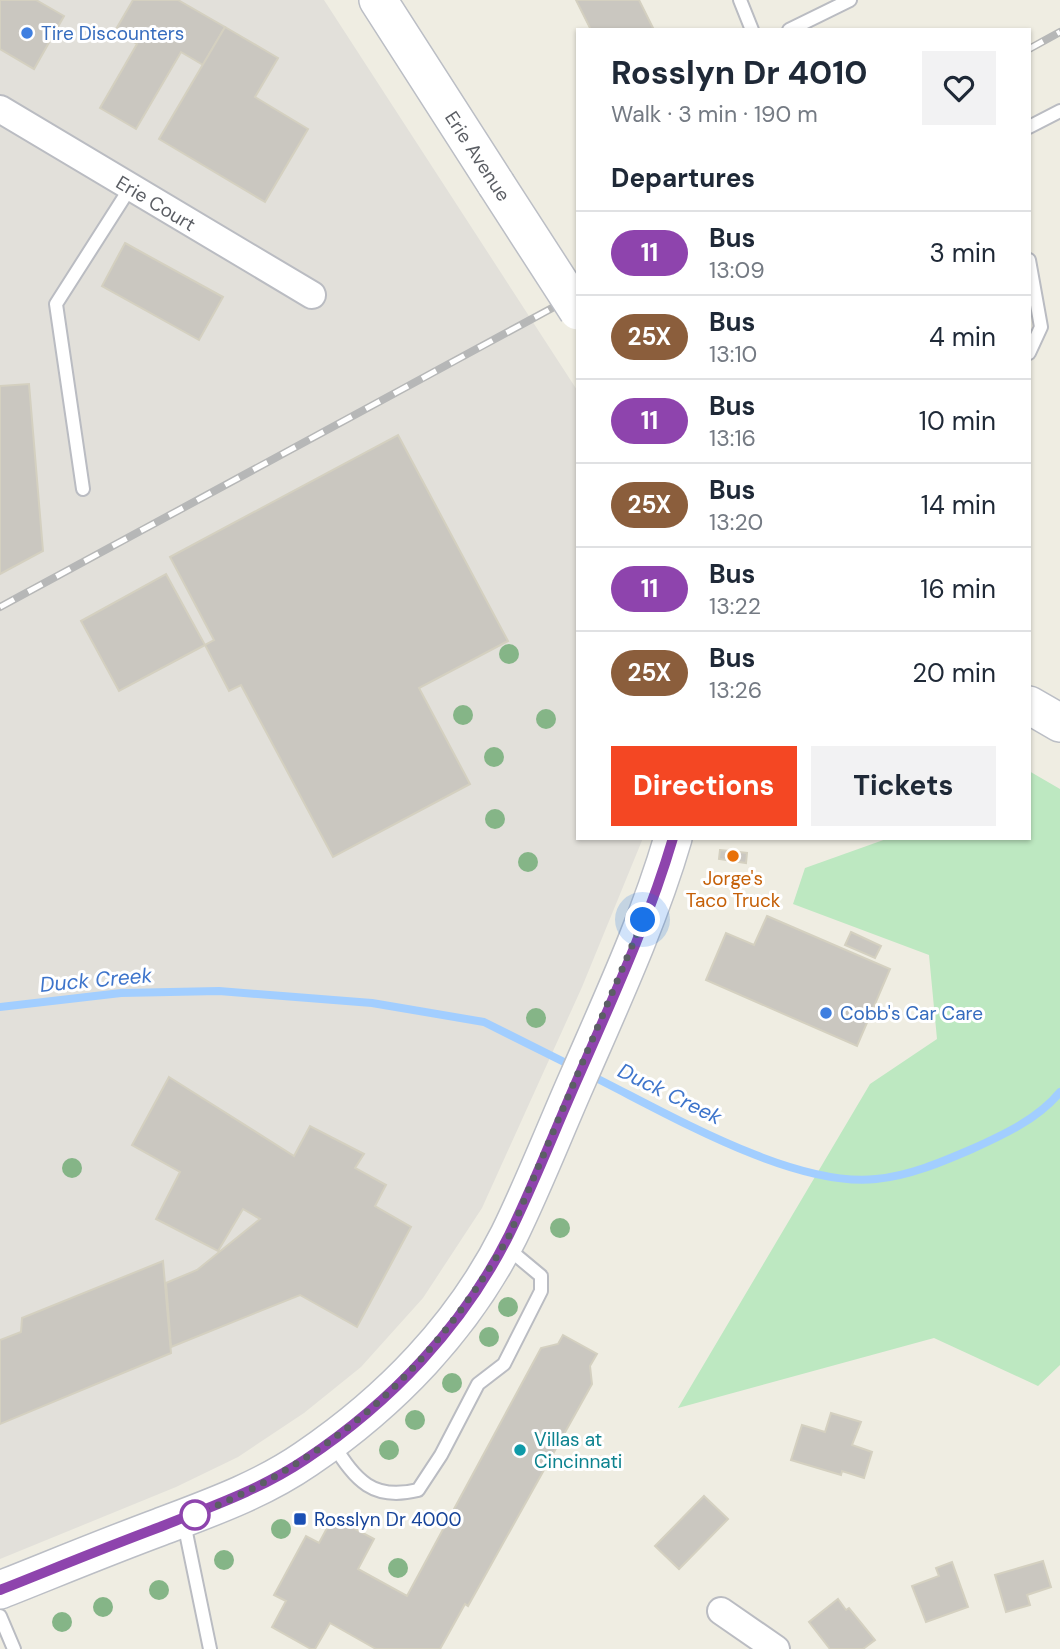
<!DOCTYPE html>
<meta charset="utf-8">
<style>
:root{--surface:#fff;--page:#f2f2f3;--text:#1f2937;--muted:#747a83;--line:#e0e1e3;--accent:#f44723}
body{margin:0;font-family:"DM Sans",sans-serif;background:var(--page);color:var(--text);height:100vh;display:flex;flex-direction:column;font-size:26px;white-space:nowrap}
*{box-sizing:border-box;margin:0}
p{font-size:23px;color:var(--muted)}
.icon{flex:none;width:38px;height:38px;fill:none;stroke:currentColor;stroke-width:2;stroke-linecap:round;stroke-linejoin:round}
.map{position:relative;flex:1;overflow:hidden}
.sheet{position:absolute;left:576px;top:28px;width:455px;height:812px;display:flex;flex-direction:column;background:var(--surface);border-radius:0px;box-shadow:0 2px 5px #0004}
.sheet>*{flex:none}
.badge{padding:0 14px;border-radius:23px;font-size:24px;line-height:46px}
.you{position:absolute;width:35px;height:35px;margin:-18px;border:5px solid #fff;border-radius:50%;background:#1a73e8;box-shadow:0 0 0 10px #1a73e833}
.map>.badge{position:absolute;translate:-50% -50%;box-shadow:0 0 0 4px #fff}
h2{padding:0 35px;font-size:26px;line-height:63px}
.round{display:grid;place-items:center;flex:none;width:74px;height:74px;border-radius:0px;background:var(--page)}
.overview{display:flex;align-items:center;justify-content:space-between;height:119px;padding:0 35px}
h1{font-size:33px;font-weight:700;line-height:52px}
.action{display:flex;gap:14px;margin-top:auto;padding:14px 35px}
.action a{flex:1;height:80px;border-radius:0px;background:var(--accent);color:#fff;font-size:28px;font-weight:700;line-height:80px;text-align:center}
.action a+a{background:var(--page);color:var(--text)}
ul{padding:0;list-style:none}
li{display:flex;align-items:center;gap:21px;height:84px;padding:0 35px;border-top:2px solid var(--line)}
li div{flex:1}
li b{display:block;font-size:26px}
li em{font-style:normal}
li .badge{min-width:77px;font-weight:700;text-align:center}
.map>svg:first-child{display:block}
.industrial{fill:#e2e0da}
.green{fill:#bde8c1}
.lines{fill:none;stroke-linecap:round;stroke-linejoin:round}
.stream{stroke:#a2ceff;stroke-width:8}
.building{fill:#cac7c0;stroke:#d4d0c0;stroke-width:2}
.lane-casing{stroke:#babcc2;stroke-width:16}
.street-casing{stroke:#babcc2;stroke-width:30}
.secondary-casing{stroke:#bbbec5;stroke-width:40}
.lane{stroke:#fff;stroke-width:12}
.street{stroke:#fff;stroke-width:26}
.secondary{stroke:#fff;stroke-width:37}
.rail-casing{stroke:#b6b7b7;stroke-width:8}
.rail{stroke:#fff;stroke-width:5;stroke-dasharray:16;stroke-linecap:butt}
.secondary-bridge-casing{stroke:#bbbec5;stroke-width:40;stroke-linecap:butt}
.secondary-bridge{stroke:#fff;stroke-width:37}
.tree{fill:#85b587}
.line-casing{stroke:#fff;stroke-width:16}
.line{stroke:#8e44ad;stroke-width:10}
.walk{stroke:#5b5e64;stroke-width:7;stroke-dasharray:0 12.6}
.shop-dot{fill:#3f7fe0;stroke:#fff;stroke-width:2.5}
.food-dot{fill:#e8710a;stroke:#fff;stroke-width:2.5}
.culture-dot{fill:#0f9aa8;stroke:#fff;stroke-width:2.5}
.stop-dot{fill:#fff;stroke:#8e44ad;stroke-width:3.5}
.transit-dot{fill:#1a4fb4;stroke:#fff;stroke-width:2.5}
.labels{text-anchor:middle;stroke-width:6;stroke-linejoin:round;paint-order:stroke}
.shop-label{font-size:19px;fill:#366cbe;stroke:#fff;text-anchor:start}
.street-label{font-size:19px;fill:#5b5e64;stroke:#fff}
.food-label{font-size:19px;fill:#c56008;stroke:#fff}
.culture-label{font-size:19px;fill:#0d838f;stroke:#fff;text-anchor:start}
.transit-label{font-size:19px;fill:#164399;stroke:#fff;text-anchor:start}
.water-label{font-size:21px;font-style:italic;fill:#3d74cb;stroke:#fff}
</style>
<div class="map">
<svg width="1060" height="1649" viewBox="0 0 1060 1649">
<rect width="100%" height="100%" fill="#efede2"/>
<!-- industrial -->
<polygon class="industrial" points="0,0 324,0 577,390 578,838 643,838 582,987 482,1208 423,1298 361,1367 304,1413 238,1457 176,1487 0,1559"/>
<!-- green -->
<polygon class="green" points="1029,771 1060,789 1060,1365 1038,1386 934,1338 678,1408 870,1084 937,1039 929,955 793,904 805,868 889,838 1029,838"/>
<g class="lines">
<!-- stream -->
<g class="stream">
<polyline points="0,1007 121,993 219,991 372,1003 484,1022 572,1066"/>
<path d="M590,1075c75,37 202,113 286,104 33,-3 66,-17 96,-30 31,-14 66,-30 88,-57"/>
</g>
</g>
<!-- building -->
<g class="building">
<polygon points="0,0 36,0 64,16 34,69 0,49"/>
<polygon points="133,0 178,0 225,27 203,65 181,52 136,129 100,108 137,44 115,31"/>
<polygon points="576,0 639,0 654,30 591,30"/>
<polygon points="225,27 278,58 255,97 308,129 265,202 159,139"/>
<polygon points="125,243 223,297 199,340 102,286"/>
<polygon points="29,384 43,551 0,574 0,386"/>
<polygon points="398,435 508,641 419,688 470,784 333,857 241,685 229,691 205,645 214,640 170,557"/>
<polygon points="166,574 205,645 119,691 81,621"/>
<polygon points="720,850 747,853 746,863 719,859"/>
<polygon points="767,916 890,969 857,1046 706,980 726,933 754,945"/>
<polygon points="851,932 881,946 875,958 845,945"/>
<polygon points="169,1077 294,1156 310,1126 364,1154 355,1168 386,1185 375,1206 411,1227 357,1327 300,1295 171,1347 166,1283 197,1270 260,1219 243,1209 218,1251 156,1219 180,1172 132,1145"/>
<polygon points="163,1261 171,1353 0,1424 0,1340 21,1332 22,1318"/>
<polygon points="563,1335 597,1354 590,1366 592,1384 468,1606 465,1604 440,1649 376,1649 330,1623 315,1649 311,1649 272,1627 286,1601 274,1595 306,1536 319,1543 333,1517 374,1539 358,1569 407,1596 541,1348 558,1344"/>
<polygon points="831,1413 861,1422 852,1445 872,1452 864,1478 842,1471 841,1475 791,1460 802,1425 825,1432"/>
<polygon points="704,1496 728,1519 679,1569 655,1546"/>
<polygon points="1043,1561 1051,1587 1027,1595 1030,1605 1006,1612 995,1575"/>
<polygon points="952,1562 968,1607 926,1622 912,1586 939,1576 936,1568"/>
<polygon points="838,1599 846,1610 849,1608 875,1640 863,1649 830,1649 809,1622"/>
</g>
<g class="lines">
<!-- lane casing -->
<g class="lane-casing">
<g id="lane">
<polyline points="740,0 752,30"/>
<polyline points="789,30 850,0"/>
<polyline points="1029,127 1060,111"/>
<polyline points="1029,260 1041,327 1029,353"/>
<polyline points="83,489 56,304 130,188"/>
<path d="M333,1444c23,37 40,57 85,46l23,-35 37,-71 26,-20 37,-73v-15l-36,-30"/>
<polyline points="184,1523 210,1649"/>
<polyline points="0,1616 14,1649"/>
</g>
</g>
<!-- street casing -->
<g class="street-casing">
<g id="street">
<polyline points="0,109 312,295"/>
<polyline points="721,1611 776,1649"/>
</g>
</g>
<!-- secondary casing -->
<g class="secondary-casing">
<g id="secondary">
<polyline points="378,0 496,184"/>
<polyline points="1029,705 1060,723"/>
<path d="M0,1590c53,-21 106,-43 160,-63 50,-19 101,-37 146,-68 84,-57 157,-132 203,-224 25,-51 46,-105 69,-157 34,-78 71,-158 95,-240"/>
</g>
</g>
<!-- lane -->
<use href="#lane" class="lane"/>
<!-- street -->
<use href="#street" class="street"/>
<!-- secondary -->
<use href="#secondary" class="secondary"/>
<!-- rail casing -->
<g class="rail-casing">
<g id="rail">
<polyline points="1029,49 1060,32"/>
<polyline points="0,607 578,294"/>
</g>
</g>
<!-- rail -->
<use href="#rail" class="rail"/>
<!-- secondary-bridge casing -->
<g class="secondary-bridge-casing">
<polyline id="secondary-bridge" points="496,184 578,311"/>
</g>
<!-- secondary-bridge -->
<use href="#secondary-bridge" class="secondary-bridge"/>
</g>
<!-- trees -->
<g class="tree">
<circle cx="509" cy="654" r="10"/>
<circle cx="463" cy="715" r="10"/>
<circle cx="546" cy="719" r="10"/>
<circle cx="494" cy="757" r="10"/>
<circle cx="495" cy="819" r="10"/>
<circle cx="528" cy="862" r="10"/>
<circle cx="536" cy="1018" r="10"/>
<circle cx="72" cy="1168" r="10"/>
<circle cx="560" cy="1228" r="10"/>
<circle cx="508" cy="1307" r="10"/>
<circle cx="489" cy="1337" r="10"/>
<circle cx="452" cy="1383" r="10"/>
<circle cx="415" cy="1420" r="10"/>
<circle cx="389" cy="1450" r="10"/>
<circle cx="281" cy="1529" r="10"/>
<circle cx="224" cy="1560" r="10"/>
<circle cx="398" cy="1568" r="10"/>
<circle cx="159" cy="1590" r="10"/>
<circle cx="103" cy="1607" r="10"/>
<circle cx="62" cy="1622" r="10"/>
</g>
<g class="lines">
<!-- line casing -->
<g class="line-casing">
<path id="line" d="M0,1590c53,-21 106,-43 160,-63 50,-20 100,-37 146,-68 84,-56 157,-132 203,-224 25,-51 46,-105 69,-157 34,-78 71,-158 95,-240"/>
</g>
<!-- line -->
<use href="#line" class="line"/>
<!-- walk -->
<path class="walk" d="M195,1515c142,-58 238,-147 314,-279l134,-316"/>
</g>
<!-- markers -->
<g class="shop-dot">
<circle cx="27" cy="33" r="7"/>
<circle cx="826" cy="1013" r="7"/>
</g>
<circle class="food-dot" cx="733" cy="856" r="7"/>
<circle class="culture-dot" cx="520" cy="1450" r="7"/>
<circle class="stop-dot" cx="195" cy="1515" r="14"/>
<rect class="transit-dot" x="293" y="1512" width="14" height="14" rx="3.5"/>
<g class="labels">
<!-- shop labels -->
<g class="shop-label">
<text x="41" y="40">Tire Discounters</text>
<text x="840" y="1020">Cobb's Car Care</text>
</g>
<!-- street labels -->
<g class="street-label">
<text transform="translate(478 156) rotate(57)" y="7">Erie Avenue</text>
<text transform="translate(156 203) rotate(31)" y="7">Erie Court</text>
</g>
<!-- food labels -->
<g class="food-label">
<text x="733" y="885">Jorge's<tspan x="733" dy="22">Taco Truck</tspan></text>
</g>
<!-- culture labels -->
<g class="culture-label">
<text x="534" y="1446">Villas at<tspan x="534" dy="22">Cincinnati</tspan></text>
</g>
<!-- transit labels -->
<g class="transit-label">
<text x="314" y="1526">Rosslyn Dr 4000</text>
</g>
<!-- water labels -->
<g class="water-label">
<text transform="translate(96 980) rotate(-5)" y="7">Duck Creek</text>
<text transform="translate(670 1094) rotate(26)" y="7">Duck Creek</text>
</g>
</g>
</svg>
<div class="you" style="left:643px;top:920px"></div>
<section class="sheet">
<div class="overview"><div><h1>Rosslyn Dr 4010</h1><p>Walk · 3 min · 190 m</p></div><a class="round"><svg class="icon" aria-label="heart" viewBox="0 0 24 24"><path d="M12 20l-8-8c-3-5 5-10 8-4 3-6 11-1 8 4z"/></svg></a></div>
<h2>Departures</h2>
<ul>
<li><span class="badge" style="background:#8e44ad;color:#fff">11</span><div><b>Bus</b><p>13:09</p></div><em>3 min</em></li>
<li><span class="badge" style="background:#8b5e3c;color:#fff">25X</span><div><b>Bus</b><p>13:10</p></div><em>4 min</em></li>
<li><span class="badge" style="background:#8e44ad;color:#fff">11</span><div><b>Bus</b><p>13:16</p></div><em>10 min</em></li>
<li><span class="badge" style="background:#8b5e3c;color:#fff">25X</span><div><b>Bus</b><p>13:20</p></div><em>14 min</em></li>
<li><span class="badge" style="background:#8e44ad;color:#fff">11</span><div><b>Bus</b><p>13:22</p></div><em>16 min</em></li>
<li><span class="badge" style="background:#8b5e3c;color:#fff">25X</span><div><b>Bus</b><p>13:26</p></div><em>20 min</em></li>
</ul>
<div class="action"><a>Directions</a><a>Tickets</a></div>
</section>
</div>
